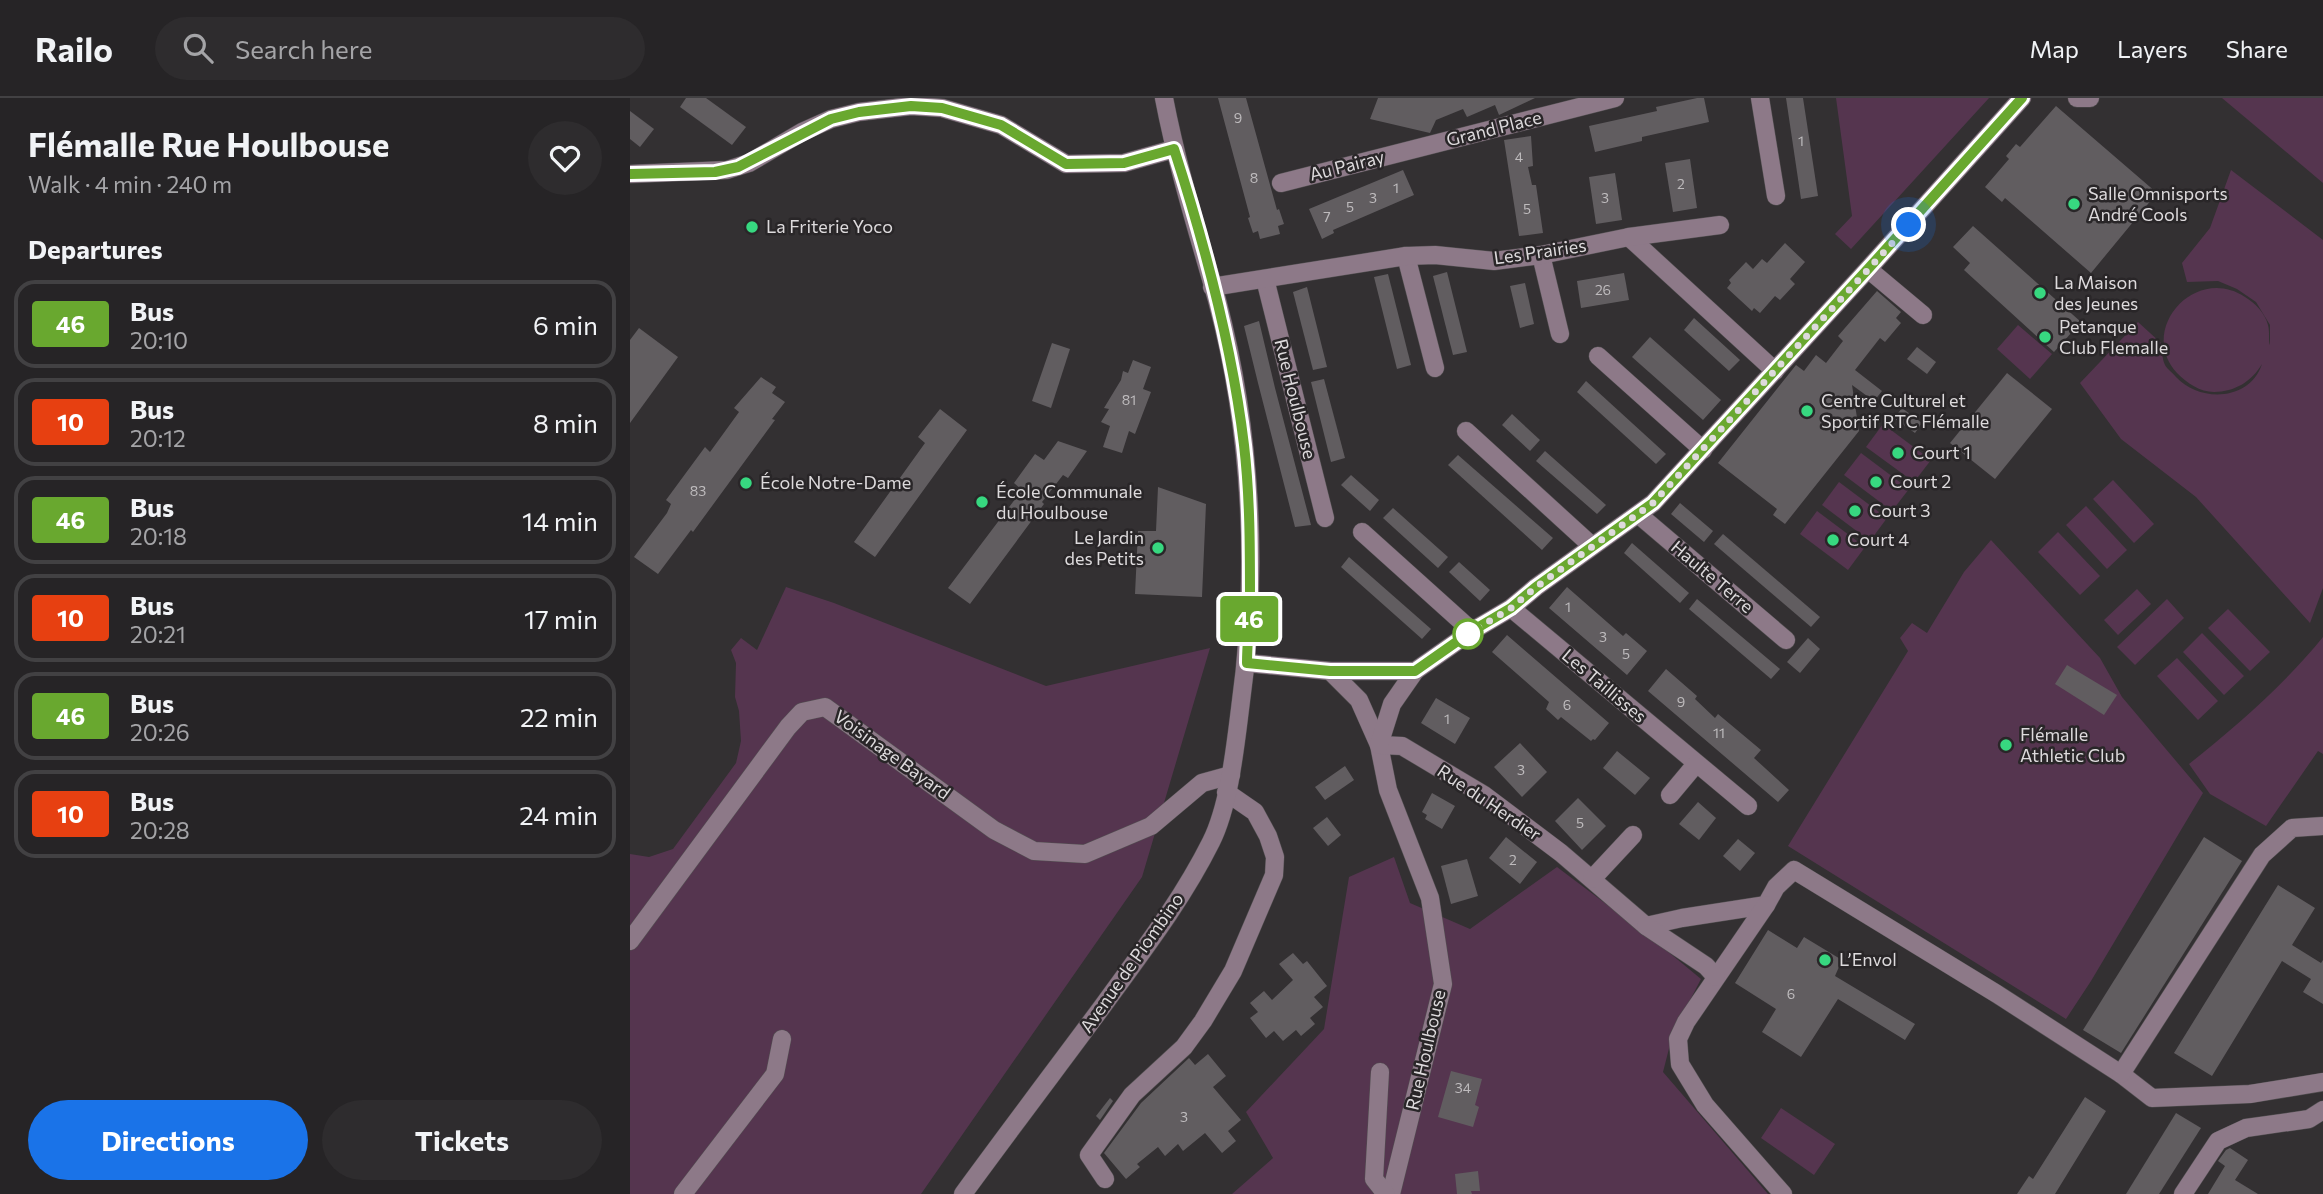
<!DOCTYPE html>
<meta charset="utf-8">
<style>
:root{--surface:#262426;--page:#2e2c2e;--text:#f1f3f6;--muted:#a4a4a7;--line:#424143;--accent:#1a73e8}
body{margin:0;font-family:Commissioner,sans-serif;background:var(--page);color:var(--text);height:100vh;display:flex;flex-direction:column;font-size:26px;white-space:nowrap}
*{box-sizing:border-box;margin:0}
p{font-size:23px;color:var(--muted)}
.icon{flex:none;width:38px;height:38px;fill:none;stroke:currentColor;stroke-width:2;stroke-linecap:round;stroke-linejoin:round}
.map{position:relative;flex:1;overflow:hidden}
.drawer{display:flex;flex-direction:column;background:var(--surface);width:630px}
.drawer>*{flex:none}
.badge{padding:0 14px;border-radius:5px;font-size:24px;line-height:46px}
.you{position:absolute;width:35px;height:35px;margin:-18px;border:5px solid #fff;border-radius:50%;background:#1a73e8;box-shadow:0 0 0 10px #1a73e833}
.map>.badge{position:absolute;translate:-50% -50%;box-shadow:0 0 0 4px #fff}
h2{padding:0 28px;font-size:26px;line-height:63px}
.round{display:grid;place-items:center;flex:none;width:74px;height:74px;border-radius:37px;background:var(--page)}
.summary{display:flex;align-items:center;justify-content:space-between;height:119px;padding:0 28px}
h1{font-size:33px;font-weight:700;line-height:52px}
.primary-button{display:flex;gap:14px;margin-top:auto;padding:14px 28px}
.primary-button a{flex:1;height:80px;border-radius:42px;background:var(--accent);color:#fff;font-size:28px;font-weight:700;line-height:80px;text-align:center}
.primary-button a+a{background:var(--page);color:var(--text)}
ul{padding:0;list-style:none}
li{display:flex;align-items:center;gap:21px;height:88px;margin:0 14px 10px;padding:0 14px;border:4px solid var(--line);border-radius:21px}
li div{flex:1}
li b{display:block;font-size:26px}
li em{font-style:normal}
li .badge{min-width:77px;font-weight:700;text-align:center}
header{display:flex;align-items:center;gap:42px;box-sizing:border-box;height:98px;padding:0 35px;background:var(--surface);border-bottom:2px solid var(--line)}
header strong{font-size:33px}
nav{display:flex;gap:38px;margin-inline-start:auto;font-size:24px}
.search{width:490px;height:63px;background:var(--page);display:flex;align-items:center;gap:18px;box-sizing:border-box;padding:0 24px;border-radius:38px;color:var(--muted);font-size:26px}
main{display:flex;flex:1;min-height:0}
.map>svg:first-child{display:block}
.green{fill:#55354f}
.building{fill:#615d60}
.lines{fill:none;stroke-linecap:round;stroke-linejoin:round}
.minor-casing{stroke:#524f51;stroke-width:19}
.minor{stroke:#8d7988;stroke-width:18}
.line-casing{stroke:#fff;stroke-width:16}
.line{stroke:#69a82f;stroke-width:10}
.walk{stroke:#dddadc;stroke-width:7;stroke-dasharray:0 12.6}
.poi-dot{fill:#37d880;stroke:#292628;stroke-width:2.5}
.stop-dot{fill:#fff;stroke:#69a82f;stroke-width:3.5}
.labels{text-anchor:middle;stroke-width:5;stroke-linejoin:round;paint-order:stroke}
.number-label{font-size:14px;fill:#bebbbd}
.street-label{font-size:18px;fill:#dddadc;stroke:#292628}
.poi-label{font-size:18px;fill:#dddadc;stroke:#292628;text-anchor:start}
</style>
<header>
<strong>Railo</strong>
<div class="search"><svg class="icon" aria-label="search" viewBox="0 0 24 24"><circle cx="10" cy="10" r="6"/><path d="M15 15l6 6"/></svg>Search here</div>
<nav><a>Map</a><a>Layers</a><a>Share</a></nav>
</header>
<main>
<section class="drawer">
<div class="summary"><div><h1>Flémalle Rue Houlbouse</h1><p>Walk · 4 min · 240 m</p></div><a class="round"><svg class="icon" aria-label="heart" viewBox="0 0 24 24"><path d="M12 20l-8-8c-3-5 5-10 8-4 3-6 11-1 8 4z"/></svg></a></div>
<h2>Departures</h2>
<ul>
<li><span class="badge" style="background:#69a82f;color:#fff">46</span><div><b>Bus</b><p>20:10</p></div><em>6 min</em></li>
<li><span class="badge" style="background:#e74011;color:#fff">10</span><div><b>Bus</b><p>20:12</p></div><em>8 min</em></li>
<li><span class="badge" style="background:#69a82f;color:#fff">46</span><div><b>Bus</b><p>20:18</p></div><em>14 min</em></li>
<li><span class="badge" style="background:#e74011;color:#fff">10</span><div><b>Bus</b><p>20:21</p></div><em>17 min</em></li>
<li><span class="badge" style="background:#69a82f;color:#fff">46</span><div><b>Bus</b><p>20:26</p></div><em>22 min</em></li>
<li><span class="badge" style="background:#e74011;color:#fff">10</span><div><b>Bus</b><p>20:28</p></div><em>24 min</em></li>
</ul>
<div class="primary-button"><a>Directions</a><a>Tickets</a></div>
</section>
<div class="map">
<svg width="1693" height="1096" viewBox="0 0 1693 1096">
<rect width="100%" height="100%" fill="#333032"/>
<!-- green -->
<g class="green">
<polygon points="1206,0 1359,0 1221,151 1205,136 1222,118"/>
<polygon points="1592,0 1693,0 1693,85"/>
<path d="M1601,72l92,70v348l-13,35 -114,-126 -75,-58 -41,-56 58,-61 23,21c1,6 1,16 4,22 2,4 8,8 11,12 24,26 74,24 86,-13 -10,17 -27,28 -48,28 -14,0 -27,-9 -37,-19 -40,-43 18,-109 68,-76 10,6 20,16 23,28 2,7 0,16 2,20v-20l-14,-23 -19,-13 -19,-8 -31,1 -5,-19 28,-35z"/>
<polygon points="1388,227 1422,256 1400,281 1367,251"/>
<polygon points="1253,326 1301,362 1284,384 1236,349"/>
<polygon points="1231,355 1279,391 1262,413 1214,377"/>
<polygon points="1483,382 1524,426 1504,445 1463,401"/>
<polygon points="1209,384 1257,420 1240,443 1192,407"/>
<polygon points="1456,408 1497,452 1477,471 1436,427"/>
<polygon points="1187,413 1235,449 1218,472 1170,436"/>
<polygon points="1428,434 1470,478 1450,497 1408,454"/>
<polygon points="1361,442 1470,560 1492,599 1573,695 1461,883 1436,921 1158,748 1278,553 1270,540 1282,525 1297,535 1334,474"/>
<polygon points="156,489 204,505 416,588 580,550 512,779 291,1096 0,1096 0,756 19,759 43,751 106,665 111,643 109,613 105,599 106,565 101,552 111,540 127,552"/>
<polygon points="1507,491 1521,506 1488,537 1474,522"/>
<polygon points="1537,501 1554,520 1505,567 1487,549"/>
<polygon points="1598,511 1640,554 1620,573 1578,530"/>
<polygon points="1572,535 1614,578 1594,597 1553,554"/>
<path d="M1693,539v117l-5,-3 -52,75 -56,-32 -21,-30c48,-38 95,-79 134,-127z"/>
<polygon points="1547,560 1588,603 1568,622 1527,578"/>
<polygon points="764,759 780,805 840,831 927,769 1024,842 1071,881 1043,935 1033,974 1138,1096 602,1096 643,1060 616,1014 694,931 719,779"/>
<polygon points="1151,1010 1205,1046 1184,1077 1131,1040"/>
</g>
<!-- building -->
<g class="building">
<polygon points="56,0 76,0 116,29 102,47 50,9"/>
<polygon points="588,0 616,0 647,112 649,111 654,126 648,128 650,136 630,141 628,133 623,135 618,120 620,119"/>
<polygon points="748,0 905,0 869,17 865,7 837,19 833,11 806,22 800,35 740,21"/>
<polygon points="1067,0 1074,0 1079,24 1012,39 1012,43 965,54 959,28 1027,13 1026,9"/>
<polygon points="1156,0 1173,0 1188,98 1171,101"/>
<polygon points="1426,8 1527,95 1461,175 1375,100 1372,104 1355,89 1379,61 1376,58 1386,46 1390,49"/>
<polygon points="0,13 24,31 10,49 0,41"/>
<polygon points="901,38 903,68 898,69 902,87 906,87 913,135 889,138 874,42"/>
<polygon points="1060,61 1067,110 1043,114 1035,65"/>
<polygon points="773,72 784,97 703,132 704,135 692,141 679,111"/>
<polygon points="985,75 992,122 966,126 959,79"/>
<polygon points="1343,128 1451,224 1424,254 1334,172 1340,165 1323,149"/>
<polygon points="1155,145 1175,164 1160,181 1165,186 1150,202 1145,198 1130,215 1124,210 1122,213 1097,190 1101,185 1099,182 1116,164 1123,171 1132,161 1137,165"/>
<polygon points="817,174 837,254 823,257 803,178"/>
<polygon points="994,175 999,202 951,210 947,183"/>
<polygon points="758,176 781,267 767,271 744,179"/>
<polygon points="895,185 904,226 890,230 880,188"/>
<polygon points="677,189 697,269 683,272 663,194"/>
<polygon points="1247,193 1271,214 1266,220 1271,225 1255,244 1250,240 1225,272 1252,293 1244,303 1222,287 1229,333 1155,426 1143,417 1147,411 1088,365 1166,267 1174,273 1186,257 1196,265 1213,243 1208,238"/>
<polygon points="1064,220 1110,262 1099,273 1054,232"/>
<polygon points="629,223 645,290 681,427 665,429 628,285 614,228"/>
<polygon points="9,230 48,259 0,325 0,242"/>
<polygon points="1020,239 1091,302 1073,322 1002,259"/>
<polygon points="422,245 440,251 421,310 402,303"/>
<polygon points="1287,249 1306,264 1297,276 1277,261"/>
<polygon points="503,262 521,269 513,291 521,294 505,336 499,333 492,355 473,349 480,328 471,324 479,311 474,310 491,282 493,273 498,275"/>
<polygon points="1377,275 1422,311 1365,381 1320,345"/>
<polygon points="131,279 146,289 142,295 155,304 142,321 145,322 63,434 61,432 28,476 4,459 37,415 41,406 36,402 75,349 80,354 109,314 104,310"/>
<polygon points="694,281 715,360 701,364 681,284"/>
<polygon points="956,283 1036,356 1026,366 947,294"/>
<polygon points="1272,310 1292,325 1285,335 1264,320"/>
<polygon points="310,311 337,332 245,459 224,444 295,345 288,339"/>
<polygon points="882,316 910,342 900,353 872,327"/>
<polygon points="428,343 457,353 438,380 433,377 412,404 414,406 340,506 318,490 392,392 384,385 405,356 414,362"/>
<polygon points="915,353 976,407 967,416 906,363"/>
<polygon points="828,357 923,440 912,452 818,367"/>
<polygon points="721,377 749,402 740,413 711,387"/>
<polygon points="528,389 576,406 572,499 505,496 508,433 526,433"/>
<polygon points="1050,405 1083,433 1074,444 1041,416"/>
<polygon points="763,410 818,459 808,470 753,420"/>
<polygon points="1093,436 1190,519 1181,529 1084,446"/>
<polygon points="1002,445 1059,495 1050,505 994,455"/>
<polygon points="719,459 801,531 792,541 711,469"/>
<polygon points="829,464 860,492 850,503 819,474"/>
<polygon points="937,489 993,538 996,535 1017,553 997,577 919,510"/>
<polygon points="1067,501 1150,571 1141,581 1059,511"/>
<polygon points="877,537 979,625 965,642 963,641 961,643 931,619 928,622 916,611 919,604 862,554"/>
<polygon points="1178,540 1190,551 1170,575 1157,564"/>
<polygon points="1437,567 1487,597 1474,617 1425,586"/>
<polygon points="1036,571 1067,598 1065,601 1085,620 1088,616 1131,652 1124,660 1159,692 1148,704 1018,593"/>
<polygon points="806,600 840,620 825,646 791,625"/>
<polygon points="890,645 917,674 892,699 864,669"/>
<polygon points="987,653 1020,680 1005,697 973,670"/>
<polygon points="715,668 724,682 695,702 685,689"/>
<polygon points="802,695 825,708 812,731 795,721 797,717 792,714"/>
<polygon points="948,700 976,728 952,752 925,723"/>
<polygon points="1068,704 1086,720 1069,742 1049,726"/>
<polygon points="697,719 711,737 698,748 683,730"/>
<polygon points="876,739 907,764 890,786 859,760"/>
<polygon points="1574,739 1612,763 1491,955 1453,932"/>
<polygon points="1108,741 1125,755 1110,773 1093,758"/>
<polygon points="837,761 848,798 821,806 811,768"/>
<polygon points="1648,787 1685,810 1662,847 1691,865 1693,862 1693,906 1673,894 1681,881 1652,863 1582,978 1544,955"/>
<polygon points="1138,832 1167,850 1174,839 1212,862 1205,878 1285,926 1275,942 1208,901 1171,959 1132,934 1146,911 1105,885"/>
<polygon points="663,855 673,866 677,863 697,888 684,899 693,909 680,920 685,926 671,938 666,932 653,943 644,933 636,940 620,920 628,914 620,905 634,893 642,902 663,882 649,866"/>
<polygon points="578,956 596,978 583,989 611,1022 598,1033 606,1043 592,1055 575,1035 553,1053 548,1046 535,1058 528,1049 507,1066 510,1069 496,1081 474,1055 511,1005 559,960 565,967"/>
<polygon points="821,973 852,981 845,1007 849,1009 843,1029 808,1019"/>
<polygon points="1455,999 1476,1013 1425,1096 1387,1096 1399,1078 1403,1081"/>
<polygon points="480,1000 483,1003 470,1022 466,1018"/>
<polygon points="1546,1015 1571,1030 1529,1096 1496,1096"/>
<polygon points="1600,1050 1618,1062 1605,1082 1628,1096 1578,1096 1595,1068 1588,1063 1596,1052"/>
<polygon points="848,1073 850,1093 841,1093 842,1096 827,1096 825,1076"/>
</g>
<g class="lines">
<!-- minor casing -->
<g class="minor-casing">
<g id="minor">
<polyline points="1130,0 1146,98"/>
<polyline points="1447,0 1460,0"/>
<polyline points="0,76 97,72 119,65 172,34 201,21 229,14 281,8 312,10 371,27 436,66 494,65 544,51"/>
<polyline points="651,85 985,0"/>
<polyline points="999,139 1145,273"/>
<polyline points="911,157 930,236"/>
<polyline points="776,158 805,270"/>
<polyline points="1238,171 1293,217"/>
<polyline points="635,181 695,420"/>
<polyline points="582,189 776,158 805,157 864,163 911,157 999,139 1090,127"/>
<polyline points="968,258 1073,352"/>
<polyline points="836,333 962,448"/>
<polyline points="1009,417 1156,542"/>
<polyline points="732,434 842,533"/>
<polyline points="881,510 1118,708"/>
<polyline points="617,565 700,573 785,573 842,533 881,510 906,489 1023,405 1238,171 1392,0"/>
<polyline points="700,573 729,602 749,647 758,692 800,800 813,886 761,1096"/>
<polyline points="749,647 772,648 854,697 931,755 1016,828 1052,820 1136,807 1146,789 1164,772 1367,896 1491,976 1522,1000 1620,996 1693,984"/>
<polyline points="749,647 762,606 785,573"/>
<polyline points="1040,697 1066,666"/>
<polyline points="962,781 1003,737"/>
<polyline points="1136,807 1056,924 1048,941 1050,966 1075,1007 1153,1096"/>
<polyline points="1016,828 1076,868 1086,879"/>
<polyline points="0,843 158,629 172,614 195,609 364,732 404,753 455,756 521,728 572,685 601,677"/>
<polyline points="750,974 744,1081 756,1096"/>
<polyline points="1491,976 1632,757 1662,730 1693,728"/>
<polyline points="475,1081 459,1057 502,997 554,949 573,923 603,873 644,777 645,759 638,738 625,714 596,694"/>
<polyline points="53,1096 145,976 152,941"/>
<path d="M333,1096c46,-63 93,-125 139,-187 39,-54 79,-105 109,-165 18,-36 24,-93 29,-133 19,-135 12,-277 -23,-409 -19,-67 -40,-134 -53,-202"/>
<polyline points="1553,1096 1588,1043 1616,1030 1679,1021 1693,1012"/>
</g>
</g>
<!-- minor -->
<use href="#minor" class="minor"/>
</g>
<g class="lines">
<!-- line casing -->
<g class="line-casing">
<path id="line" d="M0,76l85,-2 23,-5 93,-48 28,-7 52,-6 31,2 59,17 65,39 58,-1 50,-14c31,96 58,196 70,296 6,51 6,103 6,154 0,21 -3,43 -3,64l83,8h85l57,-40 39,-23 25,-21 117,-84 215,-234 154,-171"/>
</g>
<!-- line -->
<use href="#line" class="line"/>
<!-- walk -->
<polyline class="walk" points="838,536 881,510 906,489 1023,405 1279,127"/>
</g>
<!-- markers -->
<g class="poi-dot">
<circle cx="1444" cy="106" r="7"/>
<circle cx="122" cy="129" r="7"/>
<circle cx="1410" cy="195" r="7"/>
<circle cx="1415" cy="239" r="7"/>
<circle cx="1177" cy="313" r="7"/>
<circle cx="1268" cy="355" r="7"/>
<circle cx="1246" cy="384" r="7"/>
<circle cx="116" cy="385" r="7"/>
<circle cx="352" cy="404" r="7"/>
<circle cx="1225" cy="413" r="7"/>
<circle cx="1203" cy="442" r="7"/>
<circle cx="528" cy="450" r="7"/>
<circle cx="1376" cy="647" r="7"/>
<circle cx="1195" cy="862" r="7"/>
</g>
<circle class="stop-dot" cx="838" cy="536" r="14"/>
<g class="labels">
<!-- number labels -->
<g class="number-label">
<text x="608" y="25">9</text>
<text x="1171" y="48">1</text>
<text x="889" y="64">4</text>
<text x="624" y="85">8</text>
<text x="1051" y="91">2</text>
<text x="766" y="95">1</text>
<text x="743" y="105">3</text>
<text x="975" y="105">3</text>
<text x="720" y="114">5</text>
<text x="897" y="116">5</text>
<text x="697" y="124">7</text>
<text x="973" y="197">26</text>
<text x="499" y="307">81</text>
<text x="68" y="398">83</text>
<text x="938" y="514">1</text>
<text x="973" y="544">3</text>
<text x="996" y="561">5</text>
<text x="1051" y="609">9</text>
<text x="937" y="612">6</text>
<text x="817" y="626">1</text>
<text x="1089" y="640">11</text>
<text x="891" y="677">3</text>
<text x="950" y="730">5</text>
<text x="883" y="767">2</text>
<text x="1161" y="901">6</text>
<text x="833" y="995">34</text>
<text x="554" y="1024">3</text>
</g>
<!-- street labels -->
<g class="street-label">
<text transform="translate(864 31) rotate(-14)" y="6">Grand Place</text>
<text transform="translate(717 68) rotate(-14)" y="6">Au Pairay</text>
<text transform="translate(910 154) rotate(-8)" y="6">Les Prairies</text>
<text transform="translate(665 301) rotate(76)" y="6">Rue Houlbouse</text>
<text transform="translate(1082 479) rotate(40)" y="6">Haulte Terre</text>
<text transform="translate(974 588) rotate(40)" y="6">Les Taillisses</text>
<text transform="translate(262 657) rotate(36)" y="6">Voisinage Bayard</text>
<text transform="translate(859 705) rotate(34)" y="6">Rue du Herdier</text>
<text transform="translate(502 865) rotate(-55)" y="6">Avenue de Piombino</text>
<text transform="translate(796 952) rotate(-77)" y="6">Rue Houlbouse</text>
</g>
<!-- poi labels -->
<g class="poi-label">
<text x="1458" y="102">Salle Omnisports<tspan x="1458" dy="21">André Cools</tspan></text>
<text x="136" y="135">La Friterie Yoco</text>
<text x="1424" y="191">La Maison<tspan x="1424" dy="21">des Jeunes</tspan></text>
<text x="1429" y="235">Petanque<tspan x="1429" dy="21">Club Flemalle</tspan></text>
<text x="1191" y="309">Centre Culturel et<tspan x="1191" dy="21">Sportif RTC Flémalle</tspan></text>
<text x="1282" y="361">Court 1</text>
<text x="1260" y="390">Court 2</text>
<text x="130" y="391">École Notre-Dame</text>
<text x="366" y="400">École Communale<tspan x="366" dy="21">du Houlbouse</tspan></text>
<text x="1239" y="419">Court 3</text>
<text x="514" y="446" text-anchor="end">Le Jardin<tspan x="514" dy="21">des Petits</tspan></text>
<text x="1217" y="448">Court 4</text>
<text x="1390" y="643">Flémalle<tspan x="1390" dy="21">Athletic Club</tspan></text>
<text x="1209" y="868">L’Envol</text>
</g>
</g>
</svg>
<div class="you" style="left:1279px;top:127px"></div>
<b class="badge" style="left:619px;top:521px;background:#69a82f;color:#fff">46</b>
</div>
</main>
